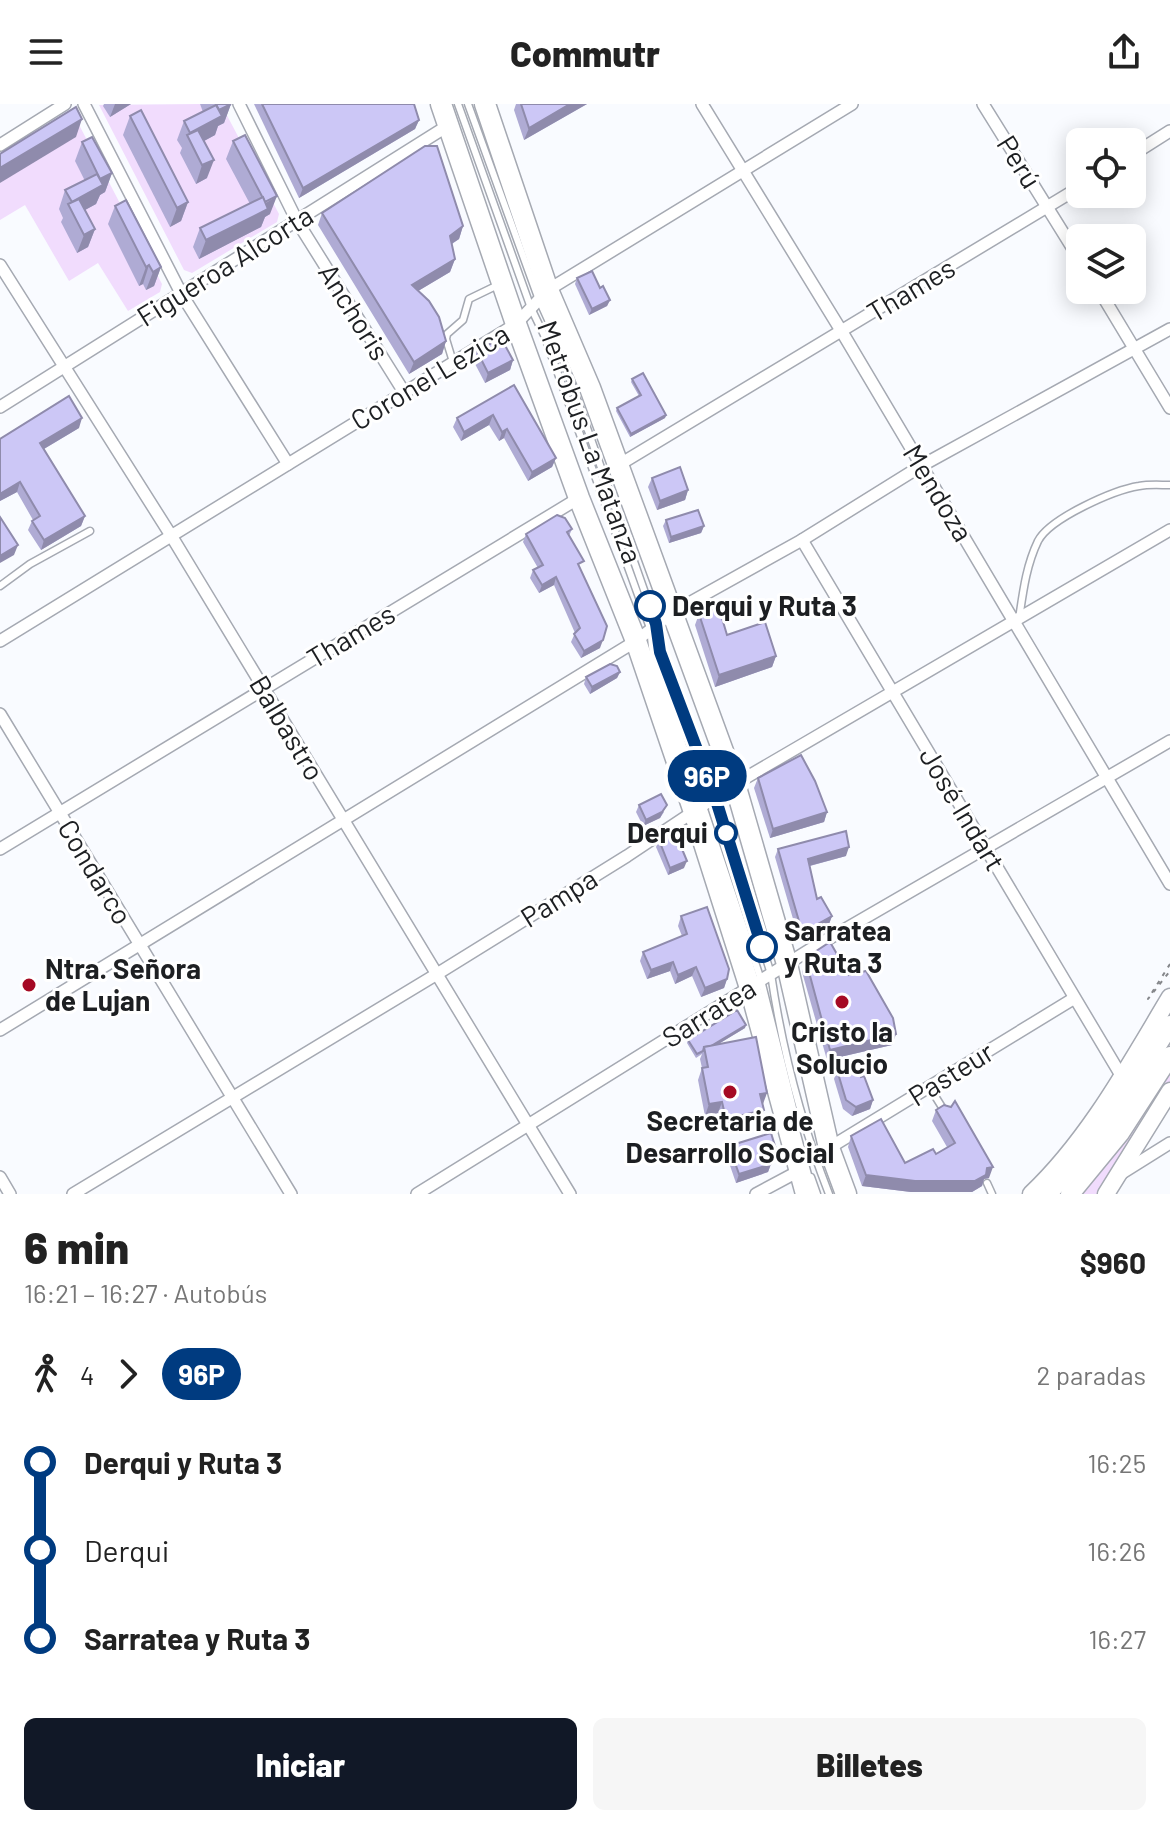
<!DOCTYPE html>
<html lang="es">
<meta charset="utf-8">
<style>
:root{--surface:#fff;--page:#f6f6f6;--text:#222;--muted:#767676;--accent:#111827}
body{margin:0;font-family:Barlow,sans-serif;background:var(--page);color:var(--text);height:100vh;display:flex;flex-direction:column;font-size:30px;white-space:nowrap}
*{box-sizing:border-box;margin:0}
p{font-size:26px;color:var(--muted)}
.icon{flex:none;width:44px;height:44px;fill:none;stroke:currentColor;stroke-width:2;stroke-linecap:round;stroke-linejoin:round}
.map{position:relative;height:1090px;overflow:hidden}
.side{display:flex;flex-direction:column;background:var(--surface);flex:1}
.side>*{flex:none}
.badge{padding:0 16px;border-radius:26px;font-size:28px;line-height:52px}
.controls{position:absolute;left:1066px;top:24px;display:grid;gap:16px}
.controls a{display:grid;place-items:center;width:80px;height:80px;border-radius:12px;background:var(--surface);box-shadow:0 4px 20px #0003;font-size:40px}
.map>.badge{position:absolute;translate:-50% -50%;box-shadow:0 0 0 4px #fff}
.legs{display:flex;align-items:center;gap:12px;height:88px;padding:0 24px;font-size:26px}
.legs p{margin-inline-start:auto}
.summary{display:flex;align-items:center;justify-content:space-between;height:136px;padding:0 24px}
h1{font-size:44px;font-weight:800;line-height:60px}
.button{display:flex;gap:16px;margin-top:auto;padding:16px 24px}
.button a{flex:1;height:92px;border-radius:12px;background:var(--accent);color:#fff;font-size:32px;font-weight:800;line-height:92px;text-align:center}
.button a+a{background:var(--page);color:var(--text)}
ul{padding:0 24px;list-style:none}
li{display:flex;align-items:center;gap:28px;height:88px;font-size:30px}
li i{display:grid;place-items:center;width:12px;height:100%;margin:0 10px;background:currentColor}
li i::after{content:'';width:20px;height:20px;margin:-10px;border:6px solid;border-radius:50%;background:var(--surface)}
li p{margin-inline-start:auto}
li:first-child i{background:linear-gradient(#0000 50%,currentColor 0)}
li:last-child i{background:linear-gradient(currentColor 50%,#0000 0)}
header{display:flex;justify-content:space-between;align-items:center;height:104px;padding:0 24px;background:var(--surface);font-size:36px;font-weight:800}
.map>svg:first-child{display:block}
.green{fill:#f1dcfd}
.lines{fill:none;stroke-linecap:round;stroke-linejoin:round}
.lane-casing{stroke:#a5a9b2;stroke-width:9}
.street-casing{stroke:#a5a9b2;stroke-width:14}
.secondary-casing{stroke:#a5a9b2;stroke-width:19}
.primary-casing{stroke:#a5a9b2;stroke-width:21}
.highway-casing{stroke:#a5a9b2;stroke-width:23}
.path{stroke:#85878b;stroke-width:2;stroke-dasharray:4 6;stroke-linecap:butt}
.lane{stroke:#fff;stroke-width:6}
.street{stroke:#fff;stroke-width:11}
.secondary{stroke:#fff;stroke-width:16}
.primary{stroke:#fff;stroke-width:18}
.highway{stroke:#fff;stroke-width:20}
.wall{fill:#afabd4}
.shaded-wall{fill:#8f8bac}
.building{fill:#ccc7f6;stroke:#8f8bac;stroke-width:2}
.line-1-casing{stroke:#fff;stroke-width:18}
.line-1{stroke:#003b80;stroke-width:12}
.stop-1-dot{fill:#fff;stroke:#003b80;stroke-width:4}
.poi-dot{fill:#a50a24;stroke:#fff;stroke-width:3}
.labels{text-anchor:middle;stroke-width:6;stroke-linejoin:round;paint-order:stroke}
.street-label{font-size:28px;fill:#1d1f22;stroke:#fff}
.stop-label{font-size:28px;font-weight:bold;fill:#1d1f22;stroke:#fff;text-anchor:start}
.poi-label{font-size:28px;font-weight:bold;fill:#1d1f22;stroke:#fff}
</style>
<header><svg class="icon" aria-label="menu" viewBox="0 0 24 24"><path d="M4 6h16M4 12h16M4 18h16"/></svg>Commutr<svg class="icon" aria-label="share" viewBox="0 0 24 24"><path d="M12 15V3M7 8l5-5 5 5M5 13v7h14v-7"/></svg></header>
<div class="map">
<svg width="1170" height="1090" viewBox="0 0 1170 1090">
<rect width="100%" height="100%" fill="#f9fbff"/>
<!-- green -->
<g class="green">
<polygon points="200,0 215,31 221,0 279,110 277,118 192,169 184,166 99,1"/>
<polygon points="76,15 162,180 160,188 128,207 98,159 69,177 25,101 0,116 0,79"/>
<polygon points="1170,968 1170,979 1102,1086 1098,1090 1083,1090 1144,1010"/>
</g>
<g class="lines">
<!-- lane casing -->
<g class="lane-casing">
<g id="lane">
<polyline points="458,0 531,204 544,231 650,524 653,552 761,876 795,1012"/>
<path d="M468,0l71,196 14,31 103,293 4,28 55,145 56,177c11,74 31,151 58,220"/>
<polyline points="453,258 446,235 447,230 463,216 469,195 500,180"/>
<polyline points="0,482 30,460 90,427"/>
<path d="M1019,515c4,-27 7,-53 19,-78 12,-23 76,-51 101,-55 10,-2 21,-1 31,-1"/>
<polyline points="930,984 945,1008"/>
<polyline points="811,1073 817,1090"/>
<polyline points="987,1079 992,1090"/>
</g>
</g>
<!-- street casing -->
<g class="street-casing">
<g id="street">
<polyline points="84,0 182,191 288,360"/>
<polyline points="239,0 297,117 404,288"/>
<polyline points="702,0 842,228 1170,780"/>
<polyline points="983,0 1080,156"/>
<polyline points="0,41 65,0"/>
<polyline points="1132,51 1170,27"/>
<polyline points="0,161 172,433 570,1090"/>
<polyline points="1099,186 1170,304"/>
<polyline points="0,303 449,21"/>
<polyline points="617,362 1080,83"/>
<polyline points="802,436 1122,973"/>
<polyline points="0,537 516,220 548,186 852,0"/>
<polyline points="0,610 291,1090"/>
<polyline points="0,745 579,394"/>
<polyline points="0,926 636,537 673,508 802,436 921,362 1170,225"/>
<polyline points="829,1044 1073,895"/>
<polyline points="1122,1069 1170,1039"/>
<polyline points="0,1073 10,1090"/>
<polyline points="73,1090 437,870 627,752 735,680 1170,426"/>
<polyline points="417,1090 811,845 1170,637"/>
<polyline points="756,1090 799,1067"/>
</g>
</g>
<!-- secondary casing -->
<g class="secondary-casing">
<g id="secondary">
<path d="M1031,1090c58,-55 98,-129 139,-197"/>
<polyline points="1106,1090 1170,987"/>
</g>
</g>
<!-- primary casing -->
<g class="primary-casing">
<g id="primary">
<polyline points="1048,1090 1113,1011 1170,921"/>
<polyline points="1070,1090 1120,1029 1170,952"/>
</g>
</g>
<!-- highway casing -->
<g class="highway-casing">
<g id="highway">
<polyline points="441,0 516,220 579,394 636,537 694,708 750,884 806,1090"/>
<polyline points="485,0 548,186 590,284 735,680 787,860 829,1044 846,1090"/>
</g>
</g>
<!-- path -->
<polyline class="path" points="1170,860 1148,895 1170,867"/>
<!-- lane -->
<use href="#lane" class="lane"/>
<!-- street -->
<use href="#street" class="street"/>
<!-- secondary -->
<use href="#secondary" class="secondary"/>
<!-- primary -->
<use href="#primary" class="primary"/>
<!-- highway -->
<use href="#highway" class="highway"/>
</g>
<!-- wall -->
<g class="wall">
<polygon points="104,0 131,0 110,13 103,2"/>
<polygon points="200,0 231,0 224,19 218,22 215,31 204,37 207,74 196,80 180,49 182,44 177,36 184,17 203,8"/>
<polygon points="254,0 414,0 419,16 415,25 299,94"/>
<polygon points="516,0 587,0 524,36 514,6"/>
<polygon points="130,12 188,98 181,117 170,123 123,31"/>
<polygon points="245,31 270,110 265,113 261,123 199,155 193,143 200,124 250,100 226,55 233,37"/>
<polygon points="82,38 112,69 105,88 100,91 96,100 85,106 95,125 88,143 77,149 61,118 63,114 59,105 65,86 85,77 75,57"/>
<polygon points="115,102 161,163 154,182 146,186 143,180 139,182 108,120"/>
<polygon points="322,109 463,122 459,135 452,140 455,155 450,168 418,187 446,237 442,250 409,270 318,121"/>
<polygon points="577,174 600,184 610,196 607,202 589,211 575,180"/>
<polygon points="477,247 513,256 510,266 485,279 473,256"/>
<polygon points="632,275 666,311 665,314 630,333 616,307 617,304 639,292 631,278"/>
<polygon points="514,281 556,354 552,363 528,377 504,334 499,337 489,321 461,337 453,323 457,314"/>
<polygon points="79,324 44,345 85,412 81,422 41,446 28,426 32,417 33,416 17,388 0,397 0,335"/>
<polygon points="652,374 688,386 685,396 657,406 648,383"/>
<polygon points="666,416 704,422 701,429 669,439 663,422"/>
<polygon points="572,425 569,432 580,465 600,544 581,554 571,538 575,529 554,481 539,489 530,474 533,466 538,464 523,438 526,430"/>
<polygon points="699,510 727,531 776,552 772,563 715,583 695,521"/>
<polygon points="620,568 617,574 590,590 584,580 586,573"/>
<polygon points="758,674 827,708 824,718 770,734 754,684"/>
<polygon points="639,701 664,708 660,714 643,722 636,708"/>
<polygon points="659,736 684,764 668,771 656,743"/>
<polygon points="778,745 846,752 810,762 817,795 832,812 829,820 804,835 798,832 775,753"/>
<polygon points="681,812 727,875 724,884 701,893 692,872 675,880 670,867 647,875 640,857 643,848 682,832 678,822"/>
<polygon points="807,853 849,871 896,930 892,941 827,956 802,868"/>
<polygon points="745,924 717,941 763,1000 764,1006 760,1017 722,1026 718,1009 705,1012 698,976 702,964 700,955 702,950 696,954 687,939 688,936"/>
<polygon points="837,966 861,973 873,996 870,1005 852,1012 843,1005 834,975"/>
<polygon points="936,1006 989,1074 984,1075 982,1082 972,1088 911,1088 862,1082 848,1043 851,1032 905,1059 936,1050 947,1043 932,1017"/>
<polygon points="729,1042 771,1060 768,1068 736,1079 726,1050"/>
</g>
<!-- shaded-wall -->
<g class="shaded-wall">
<polygon points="115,0 131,0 110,13"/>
<polygon points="231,0 224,19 218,22 215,31 193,43 189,34 219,6"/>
<polygon points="570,0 587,0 524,36 529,24"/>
<polygon points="82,15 76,33 0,79 0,64"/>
<polygon points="419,16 415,25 299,94 303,84"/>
<polygon points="214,56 207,74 196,80 202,61"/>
<polygon points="112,69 105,88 100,91 96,100 74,112 70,103 100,75"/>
<polygon points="277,92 270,110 265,113 261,123 199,155 206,136"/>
<polygon points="188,98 181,117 170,123 177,104"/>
<polygon points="463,122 459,135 445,144 450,132"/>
<polygon points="95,125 88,143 77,149 84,131"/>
<polygon points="455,155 450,168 408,193 412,181"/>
<polygon points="149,161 143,180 139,182 146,163"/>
<polygon points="161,163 154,182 146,186 153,168"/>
<polygon points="610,196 607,202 589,211 592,205"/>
<polygon points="446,237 442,250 409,270 414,258"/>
<polygon points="513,256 510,266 485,279 488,269"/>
<polygon points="493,311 489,321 461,337 464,328"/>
<polygon points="666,311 665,314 630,333 631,330"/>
<polygon points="82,314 79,324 37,349 40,339"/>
<polygon points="507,325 504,334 499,337 502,328"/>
<polygon points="556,354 552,363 528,377 532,368"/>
<polygon points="20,378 17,388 0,397 0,390"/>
<polygon points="688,386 685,396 657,406 660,397"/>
<polygon points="85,412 81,422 41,446 44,436"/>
<polygon points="704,422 701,429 669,439 671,433"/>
<polygon points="18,441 14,451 0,459 0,452"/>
<polygon points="556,473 554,481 539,489 542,481"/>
<polygon points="603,536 600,544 581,554 584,547"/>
<polygon points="776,552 772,563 715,583 719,571"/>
<polygon points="620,568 617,574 590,590 592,583"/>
<polygon points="667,701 660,714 643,722 646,716"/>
<polygon points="827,708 824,718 770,734 773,725"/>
<polygon points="849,743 846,752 805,763 808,755"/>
<polygon points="687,757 684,764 668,771 670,764"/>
<polygon points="832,812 829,820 804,835 807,826"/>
<polygon points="673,858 670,867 647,875 651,866"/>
<polygon points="696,863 692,872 675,880 678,871"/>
<polygon points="727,875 724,884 701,893 705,884"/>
<polygon points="746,921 745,924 705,948 705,946"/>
<polygon points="896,930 892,941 827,956 830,946"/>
<polygon points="767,989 763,1000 760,990"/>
<polygon points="873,996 870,1005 852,1012 856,1003"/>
<polygon points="722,998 718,1009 705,1012 709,1000"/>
<polygon points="764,1006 760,1017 722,1026 726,1015"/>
<polygon points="771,1060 768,1068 736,1079 739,1070"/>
<polygon points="993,1063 989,1074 984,1075 982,1082 972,1088 911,1088 862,1082 866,1071"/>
</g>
<!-- building -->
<g class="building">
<polygon points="216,0 231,0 219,6"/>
<polygon points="262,0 414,0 419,16 303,84"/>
<polygon points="521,0 570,0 529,24"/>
<polygon points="216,1 222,12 190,29 184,17"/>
<polygon points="76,3 82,15 0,64 0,50"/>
<polygon points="141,6 188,98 177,104 130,12"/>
<polygon points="198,26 214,56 202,61 187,31"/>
<polygon points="245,31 277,92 265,98 233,37"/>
<polygon points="92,33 112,69 100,75 82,38"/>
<polygon points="425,42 437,42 463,122 450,132 455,155 412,181 429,197 439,213 446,237 414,258 322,109"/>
<polygon points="97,70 103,81 72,98 65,86"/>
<polygon points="263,93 268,105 206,136 200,124"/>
<polygon points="79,95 95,125 84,131 68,100"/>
<polygon points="126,96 161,163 153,168 149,161 146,163 115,102"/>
<polygon points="592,167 600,184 603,182 610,196 592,205 577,174"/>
<polygon points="501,234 513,256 488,269 477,247"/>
<polygon points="643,269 666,311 631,330 617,304 641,291 632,275"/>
<polygon points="514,281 556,354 532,368 507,325 502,328 493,311 464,328 457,314"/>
<polygon points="69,292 82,314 40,339 85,412 44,436 32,417 40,412 20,378 0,390 0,335"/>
<polygon points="680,363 688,386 660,397 652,374"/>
<polygon points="698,406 704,422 671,433 666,416"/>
<polygon points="557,411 565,414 572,425 567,428 584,457 578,460 607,522 603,536 584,547 574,530 580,524 556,473 542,481 533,466 543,461 526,430"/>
<polygon points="0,413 18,441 0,452"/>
<polygon points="719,504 727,531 765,518 776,552 719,571 699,510"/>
<polygon points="610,560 617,562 620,568 592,583 586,573"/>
<polygon points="801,651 815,677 827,708 773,725 758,674"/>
<polygon points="661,690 667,701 662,708 646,716 639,701"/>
<polygon points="846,727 849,743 808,755 817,795 821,793 832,812 807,826 801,824 778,745"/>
<polygon points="667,731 677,733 687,757 670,764 659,736"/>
<polygon points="707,803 729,865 727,875 705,884 696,863 678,871 673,858 651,866 643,848 687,830 681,812"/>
<polygon points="830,838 849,871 866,867 893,914 896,930 830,946 806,857 807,853"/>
<polygon points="737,906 746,921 711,942 704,943 703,947 697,950 688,936"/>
<polygon points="756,933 767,989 760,990 764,1006 726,1015 722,998 709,1000 702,964 708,963 704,943"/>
<polygon points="857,961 861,973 864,972 873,996 856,1003 846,996 837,966"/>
<polygon points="955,997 993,1063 987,1064 986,1071 975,1077 915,1077 866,1071 851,1032 881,1015 905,1059 933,1045 936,1050 955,1039 936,1006 944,1001 951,1003"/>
<polygon points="771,1029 776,1045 771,1060 739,1070 729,1042"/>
</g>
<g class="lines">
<!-- line-1 casing -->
<g class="line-1-casing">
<polyline id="line-1" points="650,502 656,520 660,548 715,693 762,843"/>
</g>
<!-- line-1 -->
<use href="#line-1" class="line-1"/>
</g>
<!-- markers -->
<g class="stop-1-dot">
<circle cx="650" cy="502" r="14"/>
<circle cx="726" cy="729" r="10"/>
<circle cx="762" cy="843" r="14"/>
</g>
<g class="poi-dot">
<circle cx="29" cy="881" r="8"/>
<circle cx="842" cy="898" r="8"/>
<circle cx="730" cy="988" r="8"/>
</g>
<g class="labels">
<!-- street labels -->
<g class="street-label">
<text transform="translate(1019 58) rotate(58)" y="10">Perú</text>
<text transform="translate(225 162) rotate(-32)" y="10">Figueroa Alcorta</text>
<text transform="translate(911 186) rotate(-31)" y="10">Thames</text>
<text transform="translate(354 208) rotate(58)" y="10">Anchoris</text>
<text transform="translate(430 273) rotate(-31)" y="10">Coronel Lezica</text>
<text transform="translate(590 338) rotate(70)" y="10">Metrobus La Matanza</text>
<text transform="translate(938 389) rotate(59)" y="10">Mendoza</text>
<text transform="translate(351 532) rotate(-31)" y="10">Thames</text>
<text transform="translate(287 624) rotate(59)" y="10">Balbastro</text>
<text transform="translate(962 705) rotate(59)" y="10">José Indart</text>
<text transform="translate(95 768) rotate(59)" y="10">Condarco</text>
<text transform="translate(559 794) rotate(-32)" y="10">Pampa</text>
<text transform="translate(709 909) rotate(-32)" y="10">Sarratea</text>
<text transform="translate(951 970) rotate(-32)" y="10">Pasteur</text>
</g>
<!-- stop labels -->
<g class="stop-label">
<text x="672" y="512">Derqui y Ruta 3</text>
<text x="708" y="739" text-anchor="end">Derqui</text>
<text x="784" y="837">Sarratea<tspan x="784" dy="32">y Ruta 3</tspan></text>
</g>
<!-- poi labels -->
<g class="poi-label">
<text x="45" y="875" text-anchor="start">Ntra. Señora<tspan x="45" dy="32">de Lujan</tspan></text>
<text x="842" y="938">Cristo la<tspan x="842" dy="32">Solucio</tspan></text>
<text x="730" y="1027">Secretaria de<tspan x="730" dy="32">Desarrollo Social</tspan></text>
</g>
</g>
</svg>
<div class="controls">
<a><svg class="icon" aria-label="locate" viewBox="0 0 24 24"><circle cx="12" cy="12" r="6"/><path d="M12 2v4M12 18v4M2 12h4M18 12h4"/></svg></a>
<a><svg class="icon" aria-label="layers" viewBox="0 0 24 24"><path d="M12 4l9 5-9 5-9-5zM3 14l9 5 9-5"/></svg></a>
</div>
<b class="badge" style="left:707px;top:672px;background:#003b80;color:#fff">96P</b>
</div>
<section class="side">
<div class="summary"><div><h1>6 min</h1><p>16:21 – 16:27 · Autobús</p></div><b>$960</b></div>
<div class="legs"><svg class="icon" aria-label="walk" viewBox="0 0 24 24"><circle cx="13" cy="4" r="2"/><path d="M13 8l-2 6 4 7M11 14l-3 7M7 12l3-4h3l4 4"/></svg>4<svg class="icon" aria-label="forward" viewBox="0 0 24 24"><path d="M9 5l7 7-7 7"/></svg><b class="badge" style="background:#003b80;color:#fff">96P</b><p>2 paradas</p></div>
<ul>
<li><i style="color:#003b80"></i><b>Derqui y Ruta 3</b><p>16:25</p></li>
<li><i style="color:#003b80"></i><span>Derqui</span><p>16:26</p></li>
<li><i style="color:#003b80"></i><b>Sarratea y Ruta 3</b><p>16:27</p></li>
</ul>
<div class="button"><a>Iniciar</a><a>Billetes</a></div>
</section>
